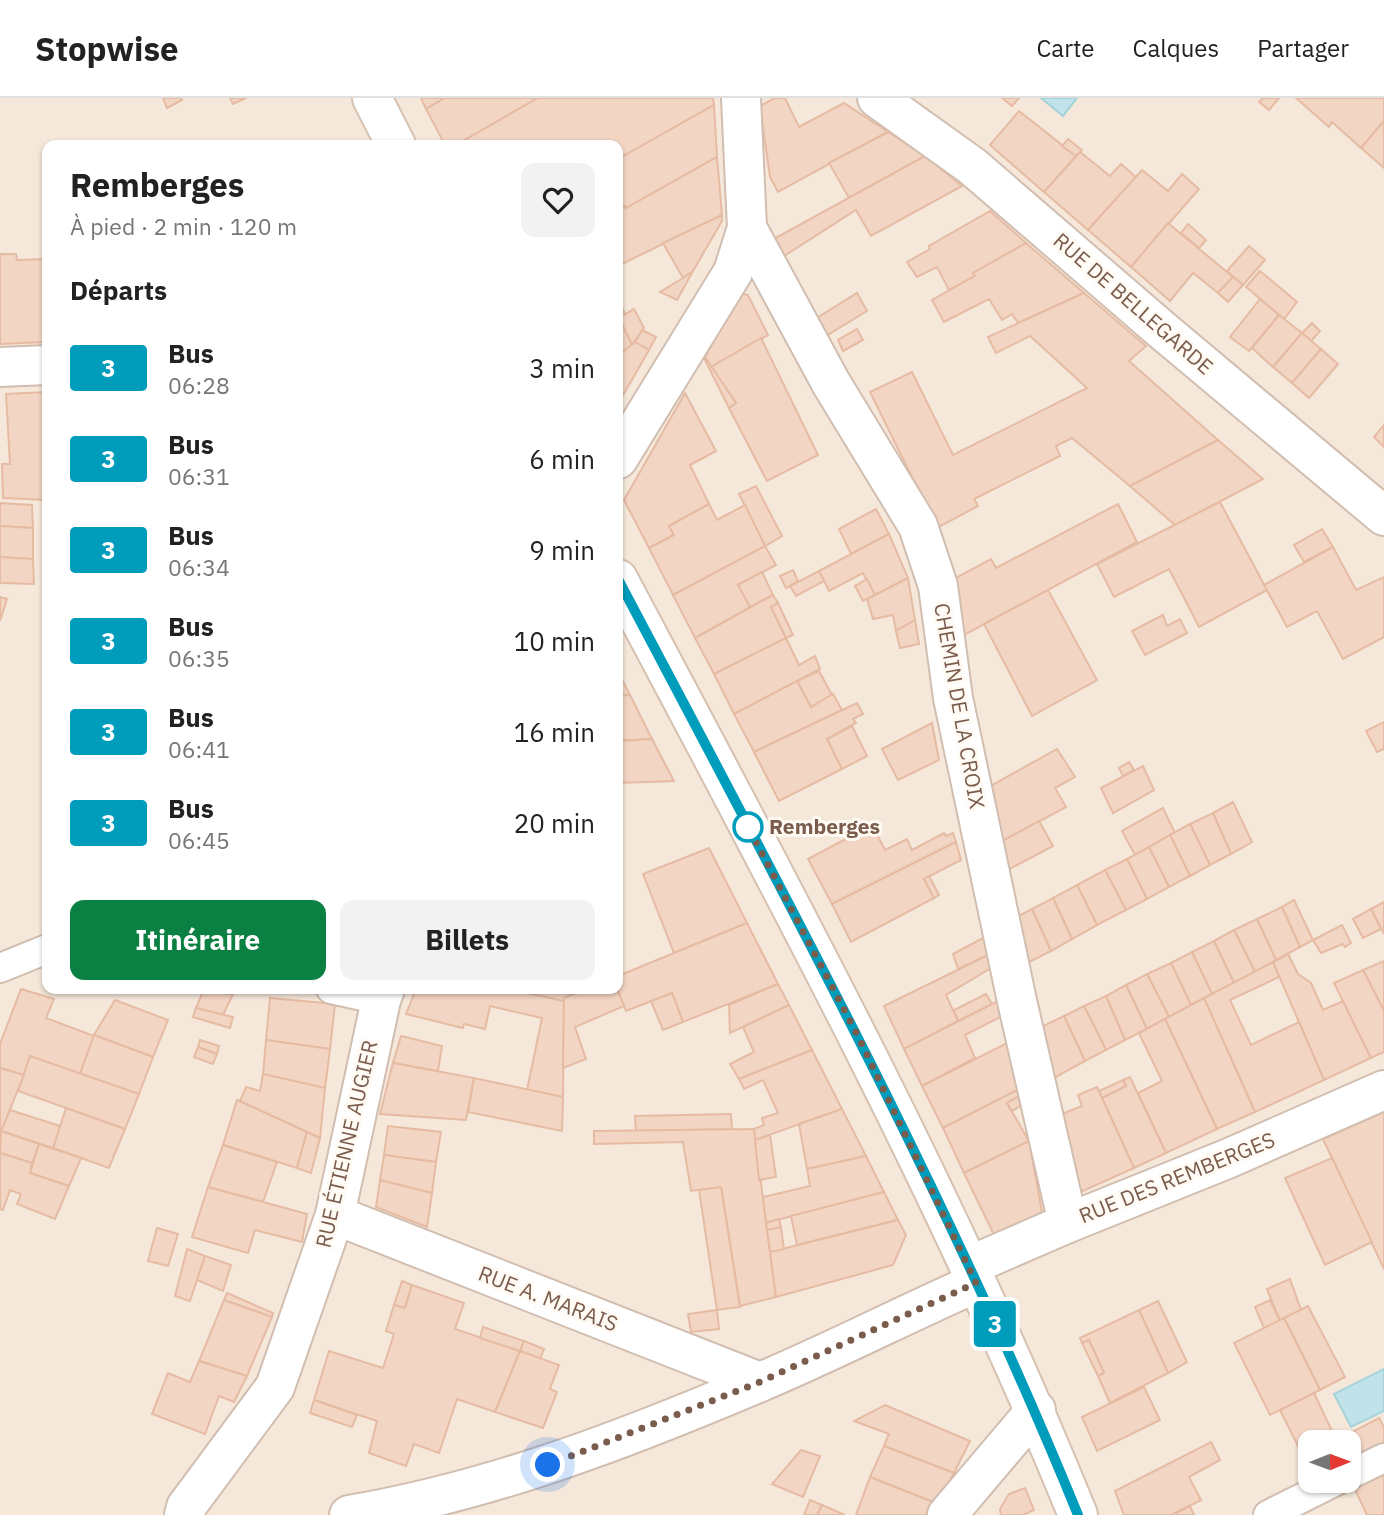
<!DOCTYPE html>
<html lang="fr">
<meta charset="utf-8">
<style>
:root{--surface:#fff;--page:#f2f2f2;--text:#222;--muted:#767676;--line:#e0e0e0;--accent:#0b8043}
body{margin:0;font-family:"IBM Plex Sans",sans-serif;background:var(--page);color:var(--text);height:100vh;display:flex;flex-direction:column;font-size:26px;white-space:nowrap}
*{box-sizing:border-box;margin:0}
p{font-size:23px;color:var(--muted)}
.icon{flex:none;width:38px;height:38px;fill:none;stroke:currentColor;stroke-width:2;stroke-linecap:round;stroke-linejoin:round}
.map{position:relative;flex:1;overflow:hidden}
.panel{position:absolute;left:42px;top:42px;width:581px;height:854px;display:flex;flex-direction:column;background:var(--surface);border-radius:14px;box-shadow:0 2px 5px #0004}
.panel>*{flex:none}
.badge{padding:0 14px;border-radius:5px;font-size:24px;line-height:46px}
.needle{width:46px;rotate:89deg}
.buttons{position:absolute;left:1298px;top:1332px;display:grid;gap:14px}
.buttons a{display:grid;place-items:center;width:63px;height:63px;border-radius:14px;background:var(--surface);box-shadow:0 2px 5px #0004;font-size:35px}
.you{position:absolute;width:35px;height:35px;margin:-18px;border:5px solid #fff;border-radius:50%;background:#1a73e8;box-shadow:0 0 0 10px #1a73e833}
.map>.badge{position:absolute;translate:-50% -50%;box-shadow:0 0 0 4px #fff}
h2{padding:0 28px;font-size:26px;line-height:63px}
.round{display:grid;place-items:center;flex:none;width:74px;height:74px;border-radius:14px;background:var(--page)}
.headline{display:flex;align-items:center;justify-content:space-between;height:119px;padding:0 28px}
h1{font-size:33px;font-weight:700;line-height:52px}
.action{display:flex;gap:14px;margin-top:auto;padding:14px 28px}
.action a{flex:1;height:80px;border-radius:14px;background:var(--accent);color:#fff;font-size:28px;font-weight:700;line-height:80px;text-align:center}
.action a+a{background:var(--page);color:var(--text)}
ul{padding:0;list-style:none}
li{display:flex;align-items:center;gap:21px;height:91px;padding:0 28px}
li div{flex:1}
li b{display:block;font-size:26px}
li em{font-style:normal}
li .badge{min-width:77px;font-weight:700;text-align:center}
header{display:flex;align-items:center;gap:42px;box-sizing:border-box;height:98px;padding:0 35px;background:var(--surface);border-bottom:2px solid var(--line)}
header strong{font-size:33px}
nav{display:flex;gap:38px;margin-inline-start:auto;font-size:24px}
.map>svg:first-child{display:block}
.residential{fill:#f5e8da;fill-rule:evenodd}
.water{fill:#bfe3e8;stroke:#a5d3da;stroke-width:2}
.building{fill:#f3d5c3;stroke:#e6bba3;stroke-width:2}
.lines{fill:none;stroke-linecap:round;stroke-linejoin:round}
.service-casing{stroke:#d1beb0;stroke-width:32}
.minor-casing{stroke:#d1beb0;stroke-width:42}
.secondary-casing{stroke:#d6c0b0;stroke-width:42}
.service{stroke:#fff;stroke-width:28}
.minor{stroke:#fff;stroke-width:38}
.secondary{stroke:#fff;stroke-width:38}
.line-casing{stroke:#fff;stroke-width:16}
.line{stroke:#009cbb;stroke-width:10}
.walk{stroke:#7a5c4d;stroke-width:7;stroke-dasharray:0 12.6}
.stop-dot{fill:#fff;stroke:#009cbb;stroke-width:3.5}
.labels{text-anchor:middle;stroke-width:6;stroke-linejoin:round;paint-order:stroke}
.street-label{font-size:21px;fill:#7a5c4d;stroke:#fffaf3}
.stop-label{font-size:21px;font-weight:bold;fill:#7a5c4d;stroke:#fffaf3;text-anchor:start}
</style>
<header>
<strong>Stopwise</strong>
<nav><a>Carte</a><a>Calques</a><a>Partager</a></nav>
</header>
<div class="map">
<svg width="1384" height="1417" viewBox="0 0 1384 1417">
<rect width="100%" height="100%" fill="#fdf6ec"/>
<!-- residential -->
<path class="residential" d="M0,0h1384v1417h-1384zM47,47h571v844h-571zM1311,1344h38v38h-38z"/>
<!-- water -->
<g class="water">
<polygon points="1041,0 1077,0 1063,18"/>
<polygon points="1384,1271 1384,1313 1351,1329 1334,1296"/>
</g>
<!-- building -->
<g class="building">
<polygon points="163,0 181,0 182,2 167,10"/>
<polygon points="230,0 246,0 233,6"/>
<polygon points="421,0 445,0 426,11"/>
<polygon points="445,0 538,0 456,47 445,47 426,11"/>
<polygon points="538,0 713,0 714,7 622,59 616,46 456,47"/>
<polygon points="775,0 785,0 799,29 844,5 888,34 778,94 770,79 760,8"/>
<polygon points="1002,0 1019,0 1012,8"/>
<polygon points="1263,0 1279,0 1269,12 1259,4"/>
<polygon points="1296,0 1384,0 1384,23 1361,50 1332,24 1329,29"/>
<polygon points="714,7 717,59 626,110 624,108 618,111 618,61"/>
<polygon points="1019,13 1076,58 1044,94 990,47"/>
<polygon points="1384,23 1384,70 1361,50"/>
<polygon points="888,34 925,58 849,100 829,65"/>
<polygon points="1068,41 1082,52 1076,58 1062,48"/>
<polygon points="1080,54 1110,78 1121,66 1136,79 1088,132 1044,94"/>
<polygon points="925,58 962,88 871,138 856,112 781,160 772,142"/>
<polygon points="717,59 722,117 618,168 618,111 624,108 626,110"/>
<polygon points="1142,72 1168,93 1182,76 1199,91 1131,169 1088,132"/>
<polygon points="990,113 1026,145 973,175 975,178 949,192 937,169 917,179 907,164 930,151 929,148"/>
<polygon points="722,117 722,123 693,173 683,180 663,145"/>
<polygon points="1168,125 1233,179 1218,195 1193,175 1170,203 1131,169"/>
<polygon points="1188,126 1206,142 1199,150 1181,135"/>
<polygon points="1026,145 1084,195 1018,225 1012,216 1002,222 989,201 944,224 932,202 975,178 973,175"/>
<polygon points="1249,148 1265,162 1243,187 1227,173"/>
<polygon points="0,156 16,156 17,162 47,161 46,244 0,246"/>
<polygon points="693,173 677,202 660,194 683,180"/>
<polygon points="1260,173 1297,204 1284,221 1246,189"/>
<polygon points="1233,179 1243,187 1228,204 1218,195"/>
<polygon points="740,195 748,197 768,237 711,269 705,259"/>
<polygon points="857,195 867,213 821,241 812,223"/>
<polygon points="1084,195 1146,248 1129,263 1218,342 1130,388 1072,340 1056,348 1060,358 974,401 978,408 937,430 870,294 912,274 953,357 1087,290 1030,238 996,255 988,239"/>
<polygon points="1260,201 1279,217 1249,253 1230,239"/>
<polygon points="619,203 625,216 618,221 618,204"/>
<polygon points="634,211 644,230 632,247 619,220"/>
<polygon points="1279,217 1302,235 1273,269 1252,250"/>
<polygon points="619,220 632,247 618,258 618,221"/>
<polygon points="1312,225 1320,233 1311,243 1302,235"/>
<polygon points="857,231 863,242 843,253 838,242"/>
<polygon points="642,232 656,239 649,252 635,244"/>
<polygon points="1302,235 1321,251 1292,285 1273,269"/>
<polygon points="761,240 818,357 767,383 729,310 736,305 711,269"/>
<polygon points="635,244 649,252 618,306 618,258"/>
<polygon points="1321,251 1338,266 1309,300 1292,285"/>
<polygon points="705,259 736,305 729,310 704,260"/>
<polygon points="47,294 47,402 3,400 2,366 10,366 6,296"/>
<polygon points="685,295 716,353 690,367 709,406 669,428 674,437 649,450 624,402"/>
<polygon points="1384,327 1384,349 1374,339"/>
<polygon points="1218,342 1263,381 1175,427 1130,388"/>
<polygon points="756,388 782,438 765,448 739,396"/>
<polygon points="1220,404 1267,492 1199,529 1169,471 1114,499 1097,466"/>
<polygon points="0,405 32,407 33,430 0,428"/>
<polygon points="709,406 717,422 745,407 765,448 673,497 649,450 674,437 669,428"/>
<polygon points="1118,406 1137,444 964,537 952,482 991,461 996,470"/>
<polygon points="876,411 889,436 851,456 839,431"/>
<polygon points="0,428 33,430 33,461 0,459"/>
<polygon points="1322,431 1333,449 1304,464 1294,447"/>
<polygon points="889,436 908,480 875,497 863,475 829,493 819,473"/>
<polygon points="765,448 776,467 738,487 750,509 695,540 673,497"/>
<polygon points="1333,449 1356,492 1384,479 1384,539 1343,561 1317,513 1287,529 1264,487"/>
<polygon points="0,459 33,461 34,486 0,485"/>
<polygon points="793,472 798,483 786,490 780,478"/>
<polygon points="819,473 824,483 796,498 790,488"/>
<polygon points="762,474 773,497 750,509 738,487"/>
<polygon points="908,480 915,522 896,533 893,517 873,521 867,501"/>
<polygon points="867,481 875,497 863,503 855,488"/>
<polygon points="1048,492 1097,582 1032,618 984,526"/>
<polygon points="773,497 778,505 771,509 786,540 714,576 695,540"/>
<polygon points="0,499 7,501 0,523"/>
<polygon points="778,505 793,537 786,540 771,509"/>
<polygon points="1163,517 1167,528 1180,521 1187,535 1145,557 1132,533"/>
<polygon points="915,522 919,546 900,550 896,533"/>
<polygon points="786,540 799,567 815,558 820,571 734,616 714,576"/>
<polygon points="819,573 832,597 811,609 797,583"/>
<polygon points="618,574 630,597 618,598"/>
<polygon points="797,583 811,609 833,596 842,612 754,654 734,616"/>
<polygon points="630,597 652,641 618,643 618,598"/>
<polygon points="857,605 863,616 853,621 856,625 827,641 842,671 779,703 754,654"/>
<polygon points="1384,624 1384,651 1377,654 1366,633"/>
<polygon points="932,625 939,662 898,682 882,651"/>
<polygon points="852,628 867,658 842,671 827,641"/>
<polygon points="652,641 674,683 618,685 618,643"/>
<polygon points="1057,651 1075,679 1055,690 1066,709 995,747 985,691"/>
<polygon points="1129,664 1134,672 1123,678 1119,670"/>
<polygon points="1143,668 1154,692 1113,715 1101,690"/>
<polygon points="1233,704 1252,744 1231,756 1213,715"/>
<polygon points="1163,710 1175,735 1135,757 1122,733"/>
<polygon points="1213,715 1231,756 1210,767 1190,726"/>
<polygon points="1039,723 1053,748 1000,776 995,747"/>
<polygon points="1190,726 1210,767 1190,778 1170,737"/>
<polygon points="872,727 885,752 907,741 912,752 944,735 946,738 953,735 956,744 832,806 808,761"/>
<polygon points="1170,737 1190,778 1169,789 1149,749"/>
<polygon points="956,744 961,762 924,781 934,800 851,844 832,806"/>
<polygon points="1149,749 1169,789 1147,801 1127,761"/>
<polygon points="709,750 747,825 674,855 643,776"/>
<polygon points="1127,761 1147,801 1126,812 1105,772"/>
<polygon points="1105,772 1126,812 1097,827 1077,787"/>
<polygon points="929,778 939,797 934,800 924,781"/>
<polygon points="1077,787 1097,827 1072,841 1053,800"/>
<polygon points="1053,800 1072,841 1051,853 1032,811"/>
<polygon points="1294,802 1313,842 1300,849 1282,809"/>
<polygon points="1384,804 1384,836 1371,811"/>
<polygon points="1282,809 1300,849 1276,862 1257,821"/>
<polygon points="1032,811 1051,853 1023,867 1009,823"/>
<polygon points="1371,811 1381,831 1363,840 1353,821"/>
<polygon points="1257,821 1276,862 1255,874 1234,832"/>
<polygon points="747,825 778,886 683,924 672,895 626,913 617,891 618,878"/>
<polygon points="1342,827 1351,845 1345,849 1343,846 1321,855 1313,842"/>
<polygon points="1234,832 1255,874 1234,885 1214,843"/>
<polygon points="983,840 988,857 958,871 953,856"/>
<polygon points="1214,843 1234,885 1212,896 1192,854"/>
<polygon points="1192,854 1212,896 1191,907 1171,865"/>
<polygon points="1288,856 1298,876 1311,885 1323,912 1343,903 1371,960 1324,982 1273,864"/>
<polygon points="988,857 991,870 946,897 958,923 904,951 884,908"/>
<polygon points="1384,863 1384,913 1363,872"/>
<polygon points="1273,864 1279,879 1230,902 1251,947 1299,924 1324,982 1255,1014 1204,900"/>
<polygon points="1171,865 1191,907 1169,919 1147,876"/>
<polygon points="1363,872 1384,913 1384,954 1371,960 1334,885"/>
<polygon points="1147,876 1169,919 1147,931 1126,887"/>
<polygon points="778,886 789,907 730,935 729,907"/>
<polygon points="1126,887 1147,931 1125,942 1106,898"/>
<polygon points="21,891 54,901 46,920 94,938 80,976 30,958 24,977 0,970 0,946"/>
<polygon points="416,891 510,891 564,903 563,999 527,992 542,920 490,908 485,931 464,926 463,930 406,916"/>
<polygon points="528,891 571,891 572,897 564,900 564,903 528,895"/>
<polygon points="587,891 617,891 624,908 575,929 586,961 563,970 564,900"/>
<polygon points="203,893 233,896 223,917 196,910"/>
<polygon points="672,895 683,924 663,932 651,903"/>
<polygon points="986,896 992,906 958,923 954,912"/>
<polygon points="1106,898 1125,942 1106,952 1084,908"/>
<polygon points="270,900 335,906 330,951 266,942"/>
<polygon points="1204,900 1255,1014 1217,1031 1165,921"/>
<polygon points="115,902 168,922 153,959 94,937"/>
<polygon points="1000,902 1004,917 965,937 975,960 922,988 904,951"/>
<polygon points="789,907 812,952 739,981 730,966 754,954 743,929"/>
<polygon points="1084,908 1106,952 1085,963 1064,918"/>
<polygon points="196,910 233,919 230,930 193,919"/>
<polygon points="1064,918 1085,963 1052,981 1037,931"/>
<polygon points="1165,921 1217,1031 1166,1055 1138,995 1162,983 1139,935"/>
<polygon points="94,937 153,959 139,996 80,976"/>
<polygon points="401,938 442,948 438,973 393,965"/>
<polygon points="200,942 219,948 217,956 198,949"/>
<polygon points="266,942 330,951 325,990 263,976"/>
<polygon points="1011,943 1019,991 943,1030 922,988"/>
<polygon points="198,949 217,956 213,966 194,959"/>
<polygon points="812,952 842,1011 755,1042 754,1031 764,1027 762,1020 778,1015 763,982 744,991 739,981"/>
<polygon points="30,958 139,996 125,1031 18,993"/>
<polygon points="393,965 474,980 466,1022 380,1016"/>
<polygon points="0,970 24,977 0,1036"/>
<polygon points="263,976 325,990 320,1040 240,1003 246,989 260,993"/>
<polygon points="1130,979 1166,1055 1134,1070 1102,1000 1126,988 1123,982"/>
<polygon points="474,980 563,999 562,1033 468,1014"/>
<polygon points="1123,982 1126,988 1102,1000 1099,993"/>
<polygon points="1097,989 1134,1070 1083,1093 1065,1084 1057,1018 1082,1008 1078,997"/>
<polygon points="1019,991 1019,998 1007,1005 1029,1043 964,1075 943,1030"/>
<polygon points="1019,998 1020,1008 1012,1013 1007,1005"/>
<polygon points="237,1002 307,1034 297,1070 223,1047"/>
<polygon points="66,1010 125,1031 109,1070 53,1050"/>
<polygon points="842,1011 866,1058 807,1071 799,1026"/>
<polygon points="10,1012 60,1028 53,1050 1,1033"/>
<polygon points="1384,1014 1384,1171 1323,1041"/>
<polygon points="731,1016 732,1031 636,1033 635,1018"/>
<polygon points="388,1028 441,1034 436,1064 384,1057"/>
<polygon points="754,1031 776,1199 740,1208 721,1089 691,1093 683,1044 594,1046 594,1033"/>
<polygon points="1,1033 39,1046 32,1065 0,1055"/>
<polygon points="307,1034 320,1040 311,1075 297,1070"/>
<polygon points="770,1037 776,1079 759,1082 755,1042"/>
<polygon points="1029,1043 1042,1114 994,1137 964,1075"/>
<polygon points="39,1046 81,1060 69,1088 30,1075"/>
<polygon points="223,1047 277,1064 263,1104 208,1089"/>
<polygon points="0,1055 32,1065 30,1075 69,1088 55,1121 17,1106 21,1096 10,1092 3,1112 0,1111"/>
<polygon points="384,1057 436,1064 432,1095 380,1082"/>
<polygon points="866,1058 884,1094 766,1125 763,1099 810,1088 807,1071"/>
<polygon points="1332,1060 1372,1144 1325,1167 1285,1080"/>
<polygon points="380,1082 432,1095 427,1129 376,1109"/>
<polygon points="208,1089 307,1116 302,1144 255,1132 248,1155 192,1139"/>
<polygon points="721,1089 740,1209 717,1212 699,1092"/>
<polygon points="884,1094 898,1122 797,1147 791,1118"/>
<polygon points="779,1121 781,1129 767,1132 766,1125"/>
<polygon points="898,1122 906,1137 893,1167 776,1199 770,1154"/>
<polygon points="781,1129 784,1151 770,1154 767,1132"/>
<polygon points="157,1130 178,1136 168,1168 148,1163"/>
<polygon points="187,1151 205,1158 190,1203 175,1198"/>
<polygon points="205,1158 231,1167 223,1193 197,1182"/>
<polygon points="1290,1181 1301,1212 1280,1223 1267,1191"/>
<polygon points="402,1183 412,1187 405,1210 394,1207"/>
<polygon points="412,1187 464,1205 455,1231 520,1253 495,1314 457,1301 439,1355 414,1346 406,1368 369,1355 377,1323 314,1302 329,1253 383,1270 394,1236 386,1233 394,1207 405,1210"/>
<polygon points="227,1195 273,1215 272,1219 224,1202"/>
<polygon points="224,1202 272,1219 247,1278 199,1263"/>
<polygon points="1270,1202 1280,1223 1264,1230 1255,1209"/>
<polygon points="1158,1203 1187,1264 1168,1275 1139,1212"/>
<polygon points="1308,1208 1345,1279 1320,1292 1284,1220"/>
<polygon points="717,1212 719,1231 691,1234 688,1216"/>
<polygon points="1139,1212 1168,1275 1110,1305 1098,1278 1104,1275 1089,1242 1082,1245 1080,1240"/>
<polygon points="1284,1220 1320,1292 1270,1317 1234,1245"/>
<polygon points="483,1229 524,1243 520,1253 480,1240"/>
<polygon points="1089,1242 1104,1275 1098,1278 1082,1245"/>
<polygon points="524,1243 544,1251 540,1261 520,1253"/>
<polygon points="520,1253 559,1267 550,1291 557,1294 543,1330 495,1314"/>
<polygon points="199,1263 247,1278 234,1304 219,1298 205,1336 152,1316 168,1275 190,1284"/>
<polygon points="1144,1289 1160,1322 1097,1353 1082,1319"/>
<polygon points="1314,1295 1332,1333 1299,1350 1280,1312"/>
<polygon points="314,1302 357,1317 352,1329 310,1315"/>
<polygon points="885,1307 970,1343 954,1375 884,1348 889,1336 854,1323"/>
<polygon points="1379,1320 1384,1329 1384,1346 1349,1364 1349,1344 1338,1344 1337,1342"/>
<polygon points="1332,1333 1338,1344 1311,1344 1311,1373 1299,1350"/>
<polygon points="1211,1344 1220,1362 1189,1379 1201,1402 1171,1417 1124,1417 1115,1393"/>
<polygon points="884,1348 954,1375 938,1406 870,1379"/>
<polygon points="801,1352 820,1358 803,1399 772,1386"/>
<polygon points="1384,1371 1384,1417 1367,1417 1353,1387"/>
<polygon points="870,1379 938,1406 929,1417 856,1417"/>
<polygon points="1025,1390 1034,1412 1023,1417 1001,1417 1000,1411 1009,1396"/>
<polygon points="810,1402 822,1407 817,1417 804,1417"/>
<polygon points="822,1407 845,1417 817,1417"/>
<polygon points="1190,1408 1194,1417 1177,1417 1176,1415"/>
</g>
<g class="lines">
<!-- service casing -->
<g class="service-casing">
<g id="service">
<polyline points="0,870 47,851"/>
<polyline points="331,891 381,902"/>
<polyline points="1349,1377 1384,1360"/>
<polyline points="1268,1417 1338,1382"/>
</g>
</g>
<!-- minor casing -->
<g class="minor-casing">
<g id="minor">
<polyline points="877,0 972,68 1162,232 1384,418"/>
<polyline points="747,130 831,285 918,428 938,488 953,600 1017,903 1068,1125"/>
<polyline points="0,269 47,267"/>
<polyline points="618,361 733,174 747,130 741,0"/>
<polyline points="335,1117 760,1284"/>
<polyline points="969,1168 1068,1125 1227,1061 1384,992"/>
<polyline points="184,1417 186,1409 275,1289 335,1117 381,902 385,891"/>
<path d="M349,1417c142,-24 277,-76 409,-132 74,-31 145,-68 218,-100"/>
<polyline points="947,1417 1036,1312"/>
</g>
</g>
<!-- secondary casing -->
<g class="secondary-casing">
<g id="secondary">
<polyline points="372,0 396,47"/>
<path d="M618,481c163,307 329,614 460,936"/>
</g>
</g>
<!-- service -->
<use href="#service" class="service"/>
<!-- minor -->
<use href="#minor" class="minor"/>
<!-- secondary -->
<use href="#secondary" class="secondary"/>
</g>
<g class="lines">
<!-- line casing -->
<g class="line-casing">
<path id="line" d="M618,481c162,307 329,614 460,936"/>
</g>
<!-- line -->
<use href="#line" class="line"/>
<!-- walk -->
<polyline class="walk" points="548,1367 760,1284 976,1185 858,938 748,729"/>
</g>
<!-- markers -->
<circle class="stop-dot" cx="748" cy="729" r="14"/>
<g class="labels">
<!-- street labels -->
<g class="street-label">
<text transform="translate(1133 206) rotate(41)" y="7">RUE DE BELLEGARDE</text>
<text transform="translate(959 608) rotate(80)" y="7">CHEMIN DE LA CROIX</text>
<text transform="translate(347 1046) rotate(-77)" y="7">RUE ÉTIENNE AUGIER</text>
<text transform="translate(1177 1080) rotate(-22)" y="7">RUE DES REMBERGES</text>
<text transform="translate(548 1201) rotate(21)" y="7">RUE A. MARAIS</text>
</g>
<!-- stop labels -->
<g class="stop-label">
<text x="769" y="736">Remberges</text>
</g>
</g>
</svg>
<div class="buttons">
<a><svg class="needle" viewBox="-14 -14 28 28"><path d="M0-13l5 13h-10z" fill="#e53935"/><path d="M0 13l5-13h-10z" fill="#767676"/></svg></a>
</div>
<div class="you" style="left:548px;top:1367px"></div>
<b class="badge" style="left:995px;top:1226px;background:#009cbb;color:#fff">3</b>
<section class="panel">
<div class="headline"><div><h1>Remberges</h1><p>À pied · 2 min · 120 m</p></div><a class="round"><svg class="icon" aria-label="heart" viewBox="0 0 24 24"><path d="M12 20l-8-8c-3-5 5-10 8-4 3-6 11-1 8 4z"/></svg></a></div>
<h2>Départs</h2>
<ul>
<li><span class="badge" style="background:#009cbb;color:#fff">3</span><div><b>Bus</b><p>06:28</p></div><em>3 min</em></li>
<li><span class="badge" style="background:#009cbb;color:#fff">3</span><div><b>Bus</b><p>06:31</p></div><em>6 min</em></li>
<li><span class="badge" style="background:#009cbb;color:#fff">3</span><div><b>Bus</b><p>06:34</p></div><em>9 min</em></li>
<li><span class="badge" style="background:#009cbb;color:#fff">3</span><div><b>Bus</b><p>06:35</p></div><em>10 min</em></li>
<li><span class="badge" style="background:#009cbb;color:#fff">3</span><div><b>Bus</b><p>06:41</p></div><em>16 min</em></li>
<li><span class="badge" style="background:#009cbb;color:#fff">3</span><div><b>Bus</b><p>06:45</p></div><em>20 min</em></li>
</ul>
<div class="action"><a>Itinéraire</a><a>Billets</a></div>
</section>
</div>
